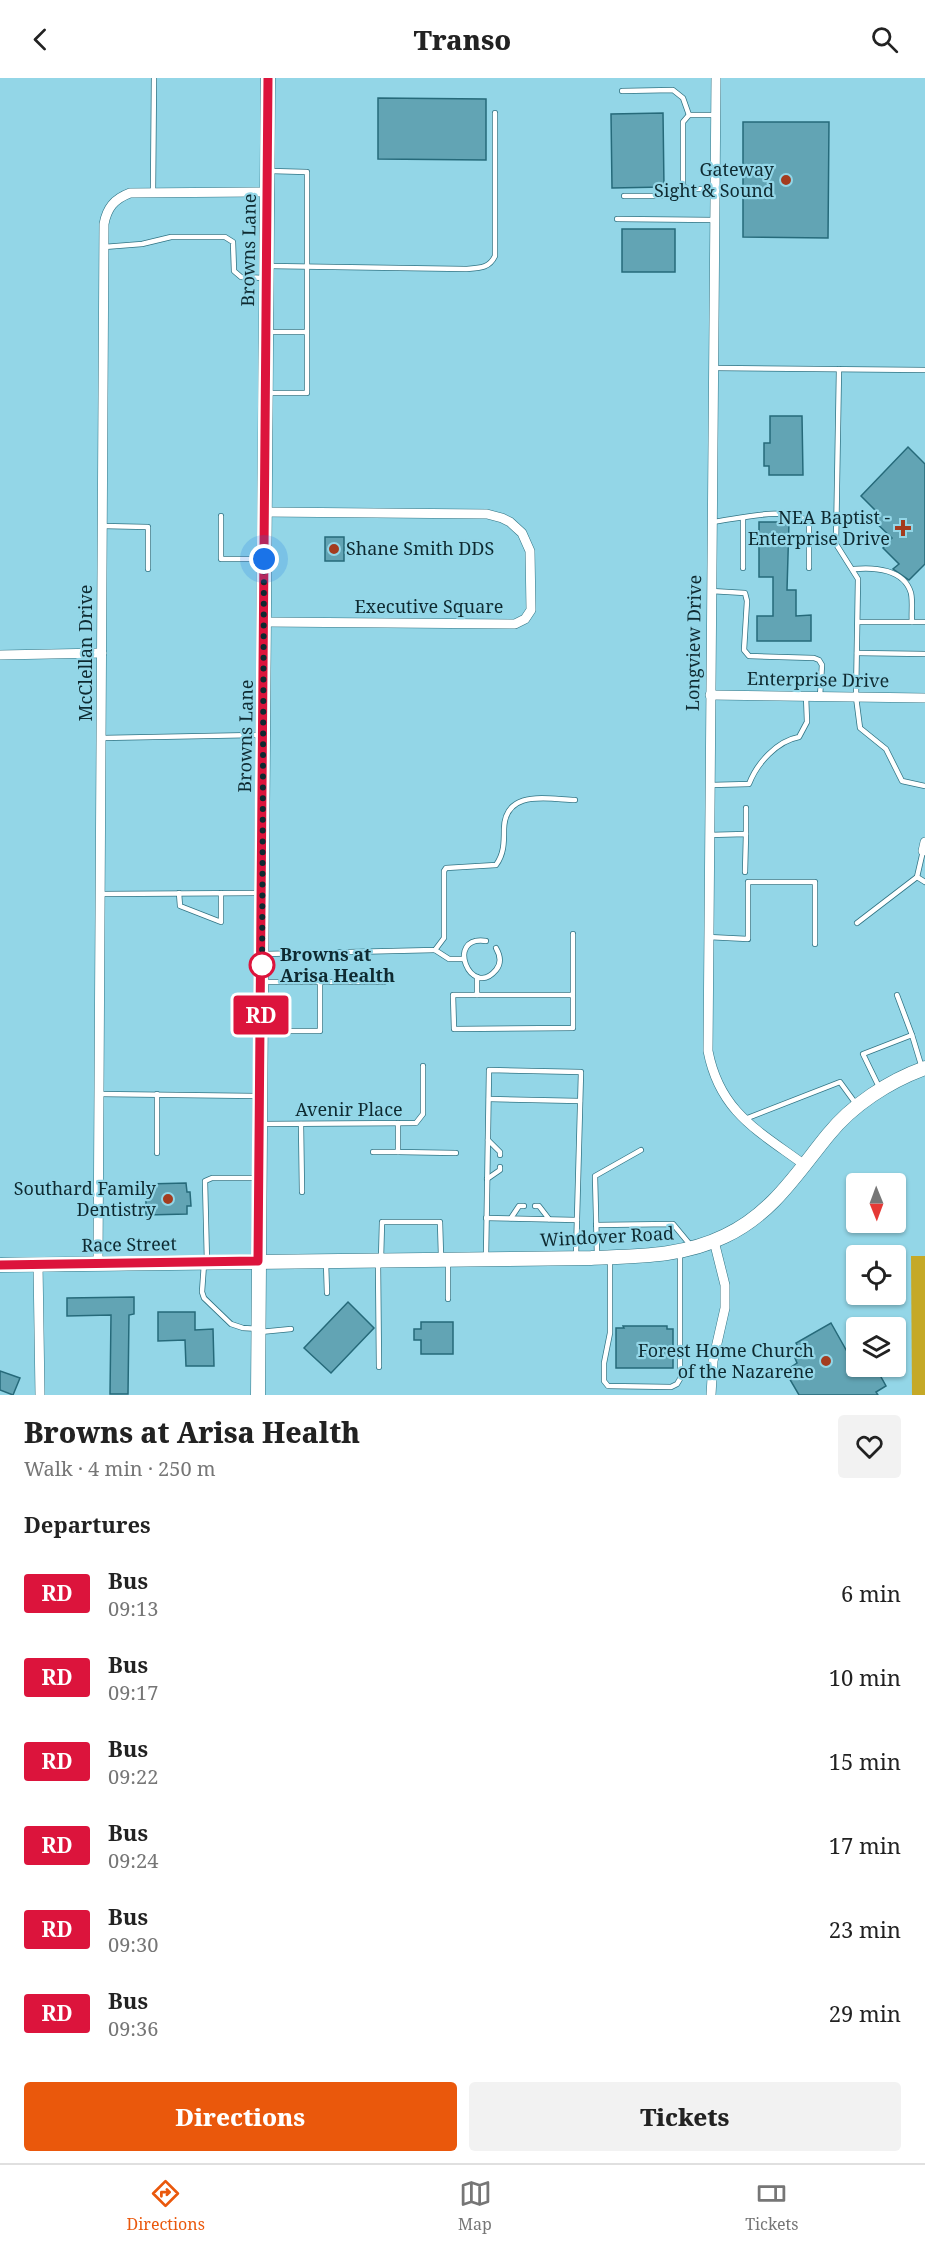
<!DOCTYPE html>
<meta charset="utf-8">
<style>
:root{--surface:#fff;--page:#f2f2f2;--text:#222;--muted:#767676;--line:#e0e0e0;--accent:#ea580c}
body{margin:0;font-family:"Noto Serif",serif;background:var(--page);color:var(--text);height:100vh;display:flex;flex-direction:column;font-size:22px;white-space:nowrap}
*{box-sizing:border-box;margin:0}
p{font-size:20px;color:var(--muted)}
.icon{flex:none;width:33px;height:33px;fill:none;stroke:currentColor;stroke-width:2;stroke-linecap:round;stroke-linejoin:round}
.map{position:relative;height:1317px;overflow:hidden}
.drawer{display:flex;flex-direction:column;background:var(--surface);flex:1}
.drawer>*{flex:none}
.badge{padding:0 12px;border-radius:4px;font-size:21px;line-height:39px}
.needle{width:39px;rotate:179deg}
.controls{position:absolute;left:846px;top:1095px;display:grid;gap:12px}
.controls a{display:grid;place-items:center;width:60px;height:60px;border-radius:6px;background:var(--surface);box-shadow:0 2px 4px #0004;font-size:30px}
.you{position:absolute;width:30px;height:30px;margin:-15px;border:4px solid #fff;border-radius:50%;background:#1a73e8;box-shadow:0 0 0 9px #1a73e833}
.map>.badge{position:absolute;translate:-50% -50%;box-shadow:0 0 0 3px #fff}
h2{padding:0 24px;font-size:22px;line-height:54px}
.round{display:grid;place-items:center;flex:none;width:63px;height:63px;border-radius:6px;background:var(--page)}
.headline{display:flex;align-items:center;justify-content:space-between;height:102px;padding:0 24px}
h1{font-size:28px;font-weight:800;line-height:45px}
.action{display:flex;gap:12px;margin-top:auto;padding:12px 24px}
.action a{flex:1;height:69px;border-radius:6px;background:var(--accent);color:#fff;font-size:24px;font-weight:800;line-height:69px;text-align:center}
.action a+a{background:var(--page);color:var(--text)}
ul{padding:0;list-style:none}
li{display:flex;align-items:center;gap:18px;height:84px;padding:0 24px}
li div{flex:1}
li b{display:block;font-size:22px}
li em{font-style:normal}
li .badge{min-width:66px;font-weight:700;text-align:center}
header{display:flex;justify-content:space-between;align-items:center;height:78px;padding:0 24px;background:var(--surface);font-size:27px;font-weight:800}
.tab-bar{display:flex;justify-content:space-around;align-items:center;height:84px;border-top:2px solid var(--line);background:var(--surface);font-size:16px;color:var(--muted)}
.tab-bar a{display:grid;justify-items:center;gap:3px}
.tab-bar .current{color:var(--accent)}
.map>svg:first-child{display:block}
.green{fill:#c5a927}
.building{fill:#62a4b4;stroke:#266a7a;stroke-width:1.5}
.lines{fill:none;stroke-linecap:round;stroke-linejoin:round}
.lane-casing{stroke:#317484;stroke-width:6}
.street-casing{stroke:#317484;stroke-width:10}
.secondary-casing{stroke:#317484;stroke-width:15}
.lane{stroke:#fff;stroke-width:4.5}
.street{stroke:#fff;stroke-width:9}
.secondary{stroke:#fff;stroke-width:14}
.line-casing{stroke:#fff;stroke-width:14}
.line{stroke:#dc143c;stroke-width:9}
.walk{stroke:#0e2a31;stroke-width:6;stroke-dasharray:0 10.8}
.poi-dot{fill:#a43c1f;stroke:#93d6e7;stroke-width:2}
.stop-dot{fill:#fff;stroke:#dc143c;stroke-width:3}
.labels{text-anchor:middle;stroke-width:4.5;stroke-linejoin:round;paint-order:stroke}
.poi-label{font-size:18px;fill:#0e2a31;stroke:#93d6e7;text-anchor:end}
.street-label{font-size:18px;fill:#0e2a31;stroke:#93d6e7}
.stop-label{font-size:18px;font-weight:bold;fill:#0e2a31;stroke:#93d6e7;text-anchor:start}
</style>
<header><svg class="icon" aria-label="back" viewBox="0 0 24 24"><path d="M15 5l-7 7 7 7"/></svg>Transo<svg class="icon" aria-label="search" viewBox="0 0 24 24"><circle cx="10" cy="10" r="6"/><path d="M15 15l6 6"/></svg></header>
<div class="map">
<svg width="925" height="1317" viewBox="0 0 925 1317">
<rect width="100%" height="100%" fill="#93d6e7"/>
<!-- green -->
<polygon class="green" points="911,1178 925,1178 925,1317 912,1317"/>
<!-- building -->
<g class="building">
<polygon points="378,20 486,21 486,82 378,81"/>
<polygon points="663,35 664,109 612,110 611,36"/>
<polygon points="743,44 829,44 828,160 743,159"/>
<rect x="622" y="151" width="53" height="43"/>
<polygon points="770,338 802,338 803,397 769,397 769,388 764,388 764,365 770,365"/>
<polygon points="908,369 925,386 925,486 909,502 893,491 899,486 883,470 892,460 870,439 876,433 861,418"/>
<polygon points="759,444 789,444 787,512 796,512 796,538 811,537 811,563 757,563 757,538 773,538 773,499 759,499"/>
<rect x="325" y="459" width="19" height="24"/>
<polygon points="186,1105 187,1114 190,1114 191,1128 187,1128 187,1136 146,1137 146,1106"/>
<polygon points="134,1219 134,1236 129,1237 128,1316 110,1316 111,1237 67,1238 67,1220"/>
<polygon points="348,1224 374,1250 331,1295 304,1270"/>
<polygon points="158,1234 195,1234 195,1252 213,1251 214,1288 186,1288 185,1262 158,1263"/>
<polygon points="421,1244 453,1244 453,1276 421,1276 421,1262 414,1262 414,1251 421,1251"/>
<polygon points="831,1245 849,1277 856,1273 856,1288 865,1288 868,1294 876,1290 886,1308 876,1314 878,1317 799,1317 785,1293 797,1285 795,1280 802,1276 796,1265"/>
<polygon points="623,1248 667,1248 667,1251 673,1251 673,1290 616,1290 616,1250 624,1250"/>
<polygon points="0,1293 20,1300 13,1317 0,1312"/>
</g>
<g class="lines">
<!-- lane casing -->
<g class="lane-casing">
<g id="lane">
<polyline points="622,13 673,12 683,20 689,37"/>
<polyline points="715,111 688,111 683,108 683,44 689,37 716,37"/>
<polyline points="153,114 154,0"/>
<polyline points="624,118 679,118 688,111"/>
<polyline points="617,141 715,142"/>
<polyline points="104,169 142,166 171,159 225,159 233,164 234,193 241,199 263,200"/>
<path d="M269,188l196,3c13,-1 24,0 30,-13v-143"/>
<polyline points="269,254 306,254"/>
<polyline points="715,290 925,292"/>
<polyline points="839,291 836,466 858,501 856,619 860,650 886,671 902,703 925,708"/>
<polyline points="267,315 307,315 307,94 271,93"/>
<polyline points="221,438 221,481 262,481"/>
<polyline points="743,440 743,490"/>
<path d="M712,444c27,-3 75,-17 97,0v46"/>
<polyline points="103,448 148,449 148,491"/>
<path d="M854,491c20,-2 50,0 57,24 2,9 0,21 1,29"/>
<polyline points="711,513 745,515 747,523 744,572 749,578 814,580 819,582 822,587 820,618"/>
<polyline points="858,544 925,544"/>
<polyline points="857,575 925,576"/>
<polyline points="102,660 261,657"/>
<path d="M711,707l38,-1c8,-21 28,-43 50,-47l8,-15 -1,-26"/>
<polyline points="746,756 746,730"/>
<polyline points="709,757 746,756 745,794"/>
<polyline points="917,799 925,804"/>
<polyline points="179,815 180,828 221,844 221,815"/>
<polyline points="101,816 260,815"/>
<polyline points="857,845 917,799 923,773"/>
<polyline points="573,856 573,950 454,951 453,917 573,917"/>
<polyline points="708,859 748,861 748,804 815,804 815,866"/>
<path d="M486,863c-42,-6 -15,59 10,29 6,-7 4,-15 0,-22"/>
<polyline points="435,872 449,881 463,881"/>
<path d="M265,876l170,-4 9,-12v-67l2,-3 50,-3c8,-11 8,-22 8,-36 1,-40 42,-30 71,-29"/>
<polyline points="477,899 477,917"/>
<polyline points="264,904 384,904"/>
<polyline points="897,917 912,957"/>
<polyline points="263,953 320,953 320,904"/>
<polyline points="879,1009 863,976 912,957 922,990"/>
<polyline points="99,1016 259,1018"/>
<polyline points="489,1021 580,1023"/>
<polyline points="745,1041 840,1004 856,1026"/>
<polyline points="398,1045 398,1074 456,1075"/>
<polyline points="262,1046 416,1045 423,1036 423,988"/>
<polyline points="301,1046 302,1114"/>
<polyline points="488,1062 500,1074 500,1077"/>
<polyline points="373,1074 398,1074"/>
<polyline points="157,1075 157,1016"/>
<polyline points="487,1101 500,1092 500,1089"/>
<polyline points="535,1128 539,1128 549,1141"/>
<polyline points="486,1140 577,1142"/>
<polyline points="511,1140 519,1128 524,1128"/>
<polyline points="596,1147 673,1146 692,1169"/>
<polyline points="597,1177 595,1098 641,1072"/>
<polyline points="486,1179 489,992 581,994 576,1177"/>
<polyline points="381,1181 382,1144 440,1144 441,1178"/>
<polyline points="610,1182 610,1255 604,1285 604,1303 608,1308 671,1309 677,1306 680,1301 680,1175"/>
<polyline points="207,1184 205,1103 212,1100 257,1100"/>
<polyline points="378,1184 379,1289"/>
<polyline points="326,1185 327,1215"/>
<polyline points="204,1186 202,1214 204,1220 231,1246 243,1250 258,1251"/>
<polyline points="448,1221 448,1184"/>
<polyline points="260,1254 291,1251"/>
</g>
</g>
<!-- street casing -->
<g class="street-casing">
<g id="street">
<path d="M716,0l-8,973c12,62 51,80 98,115"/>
<polyline points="264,434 487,436 502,440 510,444 522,455 530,473 531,532 525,541 515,546 265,544"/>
<polyline points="0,577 102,575"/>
<polyline points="710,617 925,620"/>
<polyline points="923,773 925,764"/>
<path d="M98,1185l6,-1039c3,-16 10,-25 26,-31l138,-1"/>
<polyline points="38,1186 40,1317"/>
<polyline points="711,1317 713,1283 725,1230 725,1207 714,1163"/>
</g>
</g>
<!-- secondary casing -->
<g class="secondary-casing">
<g id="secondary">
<path d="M0,1187l591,-7c46,-2 91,-1 134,-22 47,-22 72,-63 103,-101 24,-30 61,-54 97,-67"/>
<polyline points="258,1317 268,0"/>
</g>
</g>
<!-- lane -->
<use href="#lane" class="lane"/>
<!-- street -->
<use href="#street" class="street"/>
<!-- secondary -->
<use href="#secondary" class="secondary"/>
</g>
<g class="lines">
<!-- line casing -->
<g class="line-casing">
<polyline id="line" points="0,1187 258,1183 268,0"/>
</g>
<!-- line -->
<use href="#line" class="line"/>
<!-- walk -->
<polyline class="walk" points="262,887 262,890 264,481"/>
</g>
<!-- markers -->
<g class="poi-dot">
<circle cx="786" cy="102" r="6"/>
<path d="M900 441h6v6h6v6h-6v6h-6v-6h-6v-6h6z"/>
<circle cx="334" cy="471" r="6"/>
<circle cx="168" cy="1121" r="6"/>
<circle cx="826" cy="1283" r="6"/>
</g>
<circle class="stop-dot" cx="262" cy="887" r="12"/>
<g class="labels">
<!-- poi labels -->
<g class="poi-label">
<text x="774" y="98">Gateway<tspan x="774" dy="21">Sight &amp; Sound</tspan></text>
<text x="890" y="446">NEA Baptist -<tspan x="890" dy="21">Enterprise Drive</tspan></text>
<text x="346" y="477" text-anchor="start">Shane Smith DDS</text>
<text x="156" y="1117">Southard Family<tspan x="156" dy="21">Dentistry</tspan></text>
<text x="814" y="1279">Forest Home Church<tspan x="814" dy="21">of the Nazarene</tspan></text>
</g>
<!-- street labels -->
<g class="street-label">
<text transform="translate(249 172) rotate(-89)" y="6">Browns Lane</text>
<text x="429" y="535">Executive Square</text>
<text transform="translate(694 565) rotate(-89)" y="6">Longview Drive</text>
<text transform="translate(86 575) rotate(-90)" y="6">McClellan Drive</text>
<text transform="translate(818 602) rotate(1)" y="6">Enterprise Drive</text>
<text transform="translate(246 658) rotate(-89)" y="6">Browns Lane</text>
<text x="349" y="1038">Avenir Place</text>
<text transform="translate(607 1159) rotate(-3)" y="6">Windover Road</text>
<text transform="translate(129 1167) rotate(-1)" y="6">Race Street</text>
</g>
<!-- stop labels -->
<g class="stop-label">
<text x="280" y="883">Browns at<tspan x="280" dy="21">Arisa Health</tspan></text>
</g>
</g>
</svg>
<div class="controls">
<a><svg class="needle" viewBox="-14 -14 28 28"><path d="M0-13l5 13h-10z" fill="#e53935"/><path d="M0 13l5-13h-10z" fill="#767676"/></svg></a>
<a><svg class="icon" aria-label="locate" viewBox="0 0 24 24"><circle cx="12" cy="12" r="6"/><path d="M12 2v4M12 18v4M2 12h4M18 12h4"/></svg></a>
<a><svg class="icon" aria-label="layers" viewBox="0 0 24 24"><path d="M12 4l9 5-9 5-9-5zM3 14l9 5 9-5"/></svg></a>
</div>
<div class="you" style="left:264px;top:481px"></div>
<b class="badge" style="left:261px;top:937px;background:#dc143c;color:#fff">RD</b>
</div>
<section class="drawer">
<div class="headline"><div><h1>Browns at Arisa Health</h1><p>Walk · 4 min · 250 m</p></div><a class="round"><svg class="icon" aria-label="heart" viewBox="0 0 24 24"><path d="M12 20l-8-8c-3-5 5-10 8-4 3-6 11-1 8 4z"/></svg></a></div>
<h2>Departures</h2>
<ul>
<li><span class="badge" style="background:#dc143c;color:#fff">RD</span><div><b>Bus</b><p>09:13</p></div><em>6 min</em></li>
<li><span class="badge" style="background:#dc143c;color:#fff">RD</span><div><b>Bus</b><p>09:17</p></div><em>10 min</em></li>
<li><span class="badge" style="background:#dc143c;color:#fff">RD</span><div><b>Bus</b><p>09:22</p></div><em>15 min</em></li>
<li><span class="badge" style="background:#dc143c;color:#fff">RD</span><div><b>Bus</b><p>09:24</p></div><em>17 min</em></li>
<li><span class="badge" style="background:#dc143c;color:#fff">RD</span><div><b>Bus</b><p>09:30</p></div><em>23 min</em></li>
<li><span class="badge" style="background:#dc143c;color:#fff">RD</span><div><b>Bus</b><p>09:36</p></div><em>29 min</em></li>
</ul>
<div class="action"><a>Directions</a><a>Tickets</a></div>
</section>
<nav class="tab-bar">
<a class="current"><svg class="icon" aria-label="directions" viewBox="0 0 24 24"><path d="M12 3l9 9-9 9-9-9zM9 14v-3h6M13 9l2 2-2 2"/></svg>Directions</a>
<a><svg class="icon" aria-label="map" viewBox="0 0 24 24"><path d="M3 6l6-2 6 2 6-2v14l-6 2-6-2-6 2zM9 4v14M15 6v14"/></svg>Map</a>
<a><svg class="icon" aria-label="tickets" viewBox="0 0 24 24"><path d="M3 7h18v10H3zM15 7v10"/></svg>Tickets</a>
</nav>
